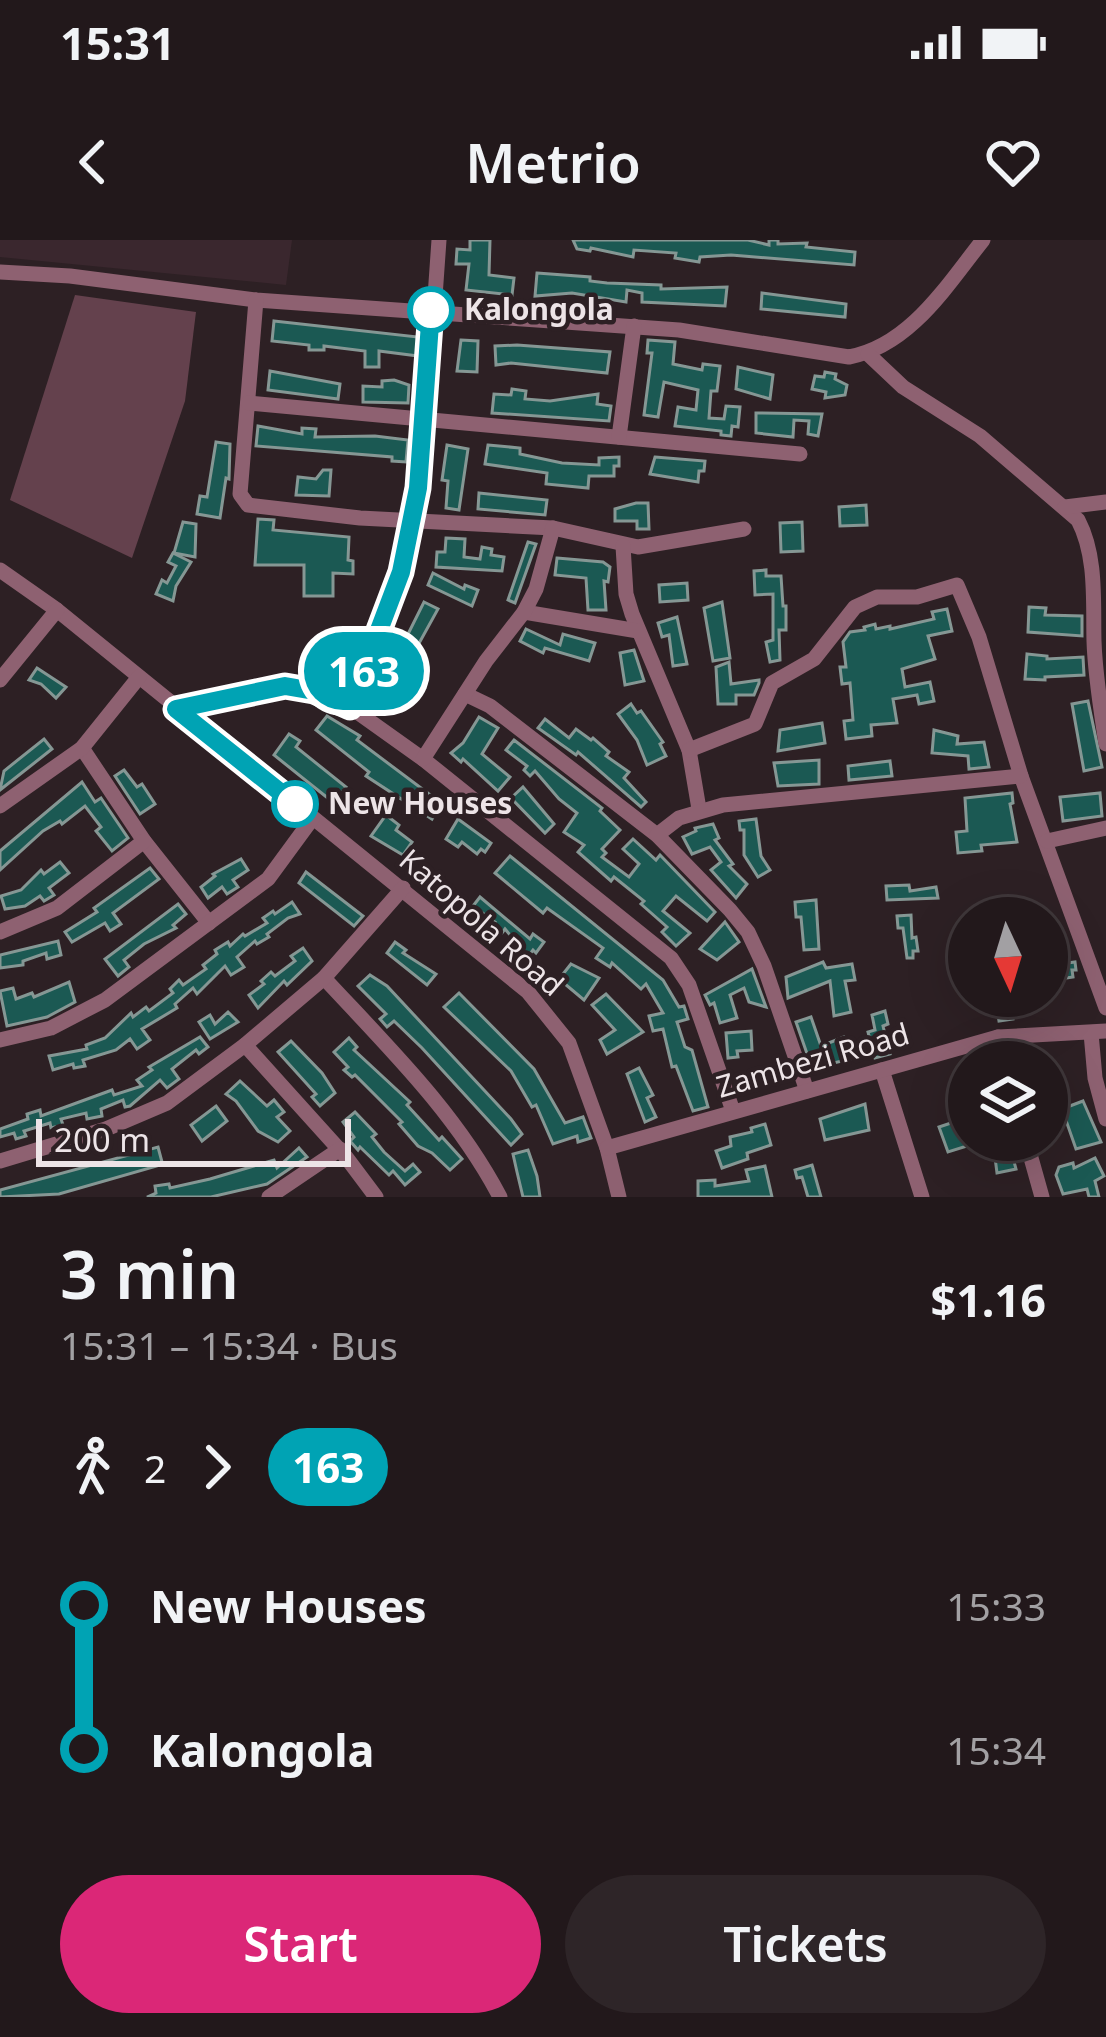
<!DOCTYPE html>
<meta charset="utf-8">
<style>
:root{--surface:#22181b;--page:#2e2528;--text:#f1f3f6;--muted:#a2a0a3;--line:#3f373a;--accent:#db2777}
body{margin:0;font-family:"Noto Sans",sans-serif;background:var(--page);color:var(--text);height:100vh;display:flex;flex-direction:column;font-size:45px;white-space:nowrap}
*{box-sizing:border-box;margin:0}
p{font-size:39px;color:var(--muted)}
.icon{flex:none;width:66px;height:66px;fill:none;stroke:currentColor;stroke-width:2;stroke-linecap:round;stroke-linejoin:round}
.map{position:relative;height:957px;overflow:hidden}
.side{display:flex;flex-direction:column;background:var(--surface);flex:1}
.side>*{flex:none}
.badge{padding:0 24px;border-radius:39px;font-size:42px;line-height:78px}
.needle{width:78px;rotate:176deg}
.fabs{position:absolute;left:948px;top:657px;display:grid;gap:24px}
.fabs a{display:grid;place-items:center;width:120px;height:120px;border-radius:50%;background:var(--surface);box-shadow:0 12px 48px #0002,0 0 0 3px var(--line);font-size:60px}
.scale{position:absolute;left:36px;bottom:30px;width:315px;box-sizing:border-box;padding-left:12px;border:6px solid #ede4e7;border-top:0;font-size:33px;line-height:42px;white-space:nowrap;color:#ede4e7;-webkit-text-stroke:9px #2d2024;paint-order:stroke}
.map>.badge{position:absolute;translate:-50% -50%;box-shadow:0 0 0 6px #fff}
.legs{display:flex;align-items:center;gap:18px;height:132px;padding:0 60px;font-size:39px}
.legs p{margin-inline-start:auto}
.head{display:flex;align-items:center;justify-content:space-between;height:204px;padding:0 60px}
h1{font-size:66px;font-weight:600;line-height:90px}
.action{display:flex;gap:24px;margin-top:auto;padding:24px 60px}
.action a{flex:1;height:138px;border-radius:72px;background:var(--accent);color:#fff;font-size:48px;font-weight:600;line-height:138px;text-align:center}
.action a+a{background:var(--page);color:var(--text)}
ul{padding:0 60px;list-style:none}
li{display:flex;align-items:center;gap:42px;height:144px;font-size:45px}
li i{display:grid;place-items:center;width:18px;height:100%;margin:0 15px;background:currentColor}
li i::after{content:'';width:30px;height:30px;margin:-15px;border:9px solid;border-radius:50%;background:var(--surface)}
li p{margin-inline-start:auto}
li:first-child i{background:linear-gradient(#0000 50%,currentColor 0)}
li:last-child i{background:linear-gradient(currentColor 50%,#0000 0)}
.status{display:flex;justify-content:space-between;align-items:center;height:84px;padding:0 60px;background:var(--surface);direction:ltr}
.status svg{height:33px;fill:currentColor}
header{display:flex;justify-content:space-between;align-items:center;height:156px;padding:0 60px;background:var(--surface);font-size:54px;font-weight:600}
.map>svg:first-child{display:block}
.built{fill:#3a272e}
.green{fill:#64414d}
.building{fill:#1b5953;stroke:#859794;stroke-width:3}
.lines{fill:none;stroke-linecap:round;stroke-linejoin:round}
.minor{stroke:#8e6171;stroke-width:15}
.line-1-casing{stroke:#fff;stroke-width:27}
.line-1{stroke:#00a3b4;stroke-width:18}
.stop-1-dot{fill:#fff;stroke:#00a3b4;stroke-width:6}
.labels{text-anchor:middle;stroke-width:9;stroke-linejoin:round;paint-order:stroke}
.stop-label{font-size:30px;font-weight:bold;fill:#ede4e7;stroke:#2d2024;text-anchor:start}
.street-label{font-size:30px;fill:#ede4e7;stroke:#2d2024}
</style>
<div class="status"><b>15:31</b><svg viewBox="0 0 49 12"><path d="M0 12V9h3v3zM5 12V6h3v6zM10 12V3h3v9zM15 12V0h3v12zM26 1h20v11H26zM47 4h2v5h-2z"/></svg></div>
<header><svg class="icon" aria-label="back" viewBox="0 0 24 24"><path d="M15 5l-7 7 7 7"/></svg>Metrio<svg class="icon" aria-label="heart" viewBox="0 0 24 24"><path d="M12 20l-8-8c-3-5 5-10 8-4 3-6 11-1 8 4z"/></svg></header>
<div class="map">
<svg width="1106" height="957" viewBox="0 0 1106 957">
<rect width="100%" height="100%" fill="#2d2024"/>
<!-- built -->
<polygon class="built" points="0,0 292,0 286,45 0,17"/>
<!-- green -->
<polygon class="green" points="75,55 196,72 185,161 132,318 10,260"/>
<!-- building -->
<g class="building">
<polygon points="470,0 490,0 489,35 514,38 512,55 466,50 469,24 456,24 457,9 470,10"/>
<polygon points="573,0 748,0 769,5 769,0 778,0 778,4 807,3 806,7 855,12 854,25 731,15 700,17 699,22 675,18 676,13 634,10 633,17 591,8 590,11 577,9"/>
<polygon points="537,33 590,37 590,41 607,43 661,45 661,49 727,47 725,66 642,62 642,53 627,50 626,62 572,53 535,56"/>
<polygon points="762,53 846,64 845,77 761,69"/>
<polygon points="274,81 418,97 418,116 379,111 379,127 365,127 365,111 324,106 324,110 309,110 309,105 272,101"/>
<polygon points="461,100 478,101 477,132 457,131"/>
<polygon points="648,100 675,102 673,124 702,130 703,124 720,126 717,151 711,151 709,178 724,179 726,166 740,167 738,187 732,186 731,196 721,195 721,191 675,186 678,167 696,170 698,150 664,142 658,177 644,175 652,113 647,113"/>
<polygon points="517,105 610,112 607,133 511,123 496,125 495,106"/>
<polygon points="738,127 773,135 770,159 736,149"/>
<polygon points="270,131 340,144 338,159 268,150"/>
<polygon points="825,132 836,134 835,139 847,145 845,155 825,158 826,152 812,149 815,136 824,137"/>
<polygon points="394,140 409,145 408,163 363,162 363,146 382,147 382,141"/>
<polygon points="512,149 526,151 525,159 550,161 598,154 597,164 611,166 609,181 492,173 494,154 511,155"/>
<polygon points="756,173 822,174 818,196 808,194 809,181 794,180 793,197 756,193"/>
<polygon points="258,186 302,194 302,188 316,189 315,197 375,196 408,200 406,222 392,221 392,217 256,206"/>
<polygon points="216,202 230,204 229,239 226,238 220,278 197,274 200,256 207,257"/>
<polygon points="447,205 468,209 459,270 446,268 448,241 442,240"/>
<polygon points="488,205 520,208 520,214 562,223 599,225 599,218 619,217 619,226 614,226 614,236 589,236 588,248 546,244 547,233 485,224"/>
<polygon points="655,217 705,221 704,231 699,231 698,242 650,234"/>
<polygon points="323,230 331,230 329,256 296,255 298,237 316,239"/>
<polygon points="479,253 547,260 545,275 478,269"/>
<polygon points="636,263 648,263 649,289 637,289 637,281 615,281 615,269"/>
<polygon points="866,265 867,285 840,286 839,267"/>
<polygon points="258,279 274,280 273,290 349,297 348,320 353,321 353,334 333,333 333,356 304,356 304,325 255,325"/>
<polygon points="183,282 196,284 195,317 174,313"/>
<polygon points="802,282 803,311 781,312 780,283"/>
<polygon points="446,298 465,299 464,317 480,319 482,307 492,309 491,315 504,317 502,331 436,327 437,312 445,312"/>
<polygon points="528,302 536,304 515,363 508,360"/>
<polygon points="173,313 191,322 176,346 173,361 156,354 162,340 167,343 176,326 168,322"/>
<polygon points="557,318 603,322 610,327 608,342 604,341 606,370 588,370 586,338 555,335"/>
<polygon points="766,330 766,336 781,336 783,366 786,366 786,390 779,390 780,420 770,422 766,402 773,400 773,354 755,355 754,331"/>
<polygon points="433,333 464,349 465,345 478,350 472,366 428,345"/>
<polygon points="687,343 688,360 660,362 659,345"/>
<polygon points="424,362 438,369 412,416 400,410"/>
<polygon points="722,362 730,418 713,421 704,368"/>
<polygon points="1029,367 1046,368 1045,375 1082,376 1082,396 1028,392"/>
<polygon points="947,369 952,391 928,396 935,419 902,429 905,447 930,442 934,461 919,464 917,455 893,459 897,483 871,485 872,496 846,499 844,481 853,480 850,443 842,444 840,427 846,427 843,402 850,392 865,390 864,387 875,384 876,389 890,386 890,389 934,379 932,372"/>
<polygon points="677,377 687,424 673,426 669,395 662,397 658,383"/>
<polygon points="526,389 560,405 563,394 595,403 589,421 545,408 543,413 520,401"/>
<polygon points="634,410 644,441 625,445 620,413"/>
<polygon points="1027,414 1047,416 1047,419 1083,417 1084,435 1045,437 1045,440 1025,439"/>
<polygon points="729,422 731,444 759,440 759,443 754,455 736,455 736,464 718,464 716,427"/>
<polygon points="386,426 401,433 381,471 366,464"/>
<polygon points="37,428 66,447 56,458 41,444 29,440"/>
<polygon points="1088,461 1102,527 1084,531 1072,464"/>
<polygon points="631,464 637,473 641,471 663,502 660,504 666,516 647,525 637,500 618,474"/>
<polygon points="327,476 360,496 357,500 441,563 432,579 366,536 369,532 316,490"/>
<polygon points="479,477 498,488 482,514 510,537 498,551 463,519 461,522 451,513 463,503"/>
<polygon points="545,479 569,498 576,489 591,500 593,498 609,512 606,516 629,532 624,538 646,562 641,567 578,512 576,515 538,488"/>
<polygon points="822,483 825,503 778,511 780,490"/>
<polygon points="934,490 958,496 957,504 984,502 989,527 969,529 968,516 932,513"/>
<polygon points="289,494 300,501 296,507 346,547 334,563 274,515"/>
<polygon points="44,499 52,509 0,550 4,531"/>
<polygon points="514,500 602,568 600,571 620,590 602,609 606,613 602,617 629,637 639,624 623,609 633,599 656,620 660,615 715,672 707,681 676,656 663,671 690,693 676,706 662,692 667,687 641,664 644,661 614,637 611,641 578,612 584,605 564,592 577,573 559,559 535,531 530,536 524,530 527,526 506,510"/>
<polygon points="819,520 819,544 778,546 774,523"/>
<polygon points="890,521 892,536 849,540 848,526"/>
<polygon points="124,530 137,547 142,544 155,564 140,574 115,536"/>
<polygon points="82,542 95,562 101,558 128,598 112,611 96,591 101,587 85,566 62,584 60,581 43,591 0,630 0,611"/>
<polygon points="523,547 554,584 545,593 511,558"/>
<polygon points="1012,553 1013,563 1010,564 1017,602 981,605 982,611 958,613 956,592 967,591 965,558"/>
<polygon points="1100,553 1102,576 1063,581 1060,557"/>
<polygon points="386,575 399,585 396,590 412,602 403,615 371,596"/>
<polygon points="458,579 491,603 485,612 481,609 477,614 462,602 458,607 446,599"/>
<polygon points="756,579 761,616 770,630 758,637 744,615 744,590 740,590 739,581"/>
<polygon points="713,584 719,598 715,600 733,624 729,626 747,644 736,658 711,630 721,622 710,607 692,614 683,597 696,591 695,588"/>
<polygon points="510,616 663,740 679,767 684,766 688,779 677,782 685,807 692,810 708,867 693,871 676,826 672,827 663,789 653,791 649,776 663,773 646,744 641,749 612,723 610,727 596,718 603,708 547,668 543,673 495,633"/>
<polygon points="241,619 248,630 233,640 238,647 227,654 222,647 208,658 201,647 215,636 213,634"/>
<polygon points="60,622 69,633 49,648 54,655 44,661 40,656 25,666 5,669 1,656 21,650 41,630 44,634"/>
<polygon points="150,628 159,639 113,673 121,684 110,691 105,683 72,702 65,692 97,672 94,668"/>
<polygon points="306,632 363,676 354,686 299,643"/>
<polygon points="909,645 910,651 936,647 938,658 887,660 886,646"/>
<polygon points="480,657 530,699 533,694 544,702 536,713 533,710 527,718 519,713 522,709 505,689 502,693 492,686 495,682 473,666"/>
<polygon points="816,660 819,709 804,710 801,677 796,677 795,662"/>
<polygon points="292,662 300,674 288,678 267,694 269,697 257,704 255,701 237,717 244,727 231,735 225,726 197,754 193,748 175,764 177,768 142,789 150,800 137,809 130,799 116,810 83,820 85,826 74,828 73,824 53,830 49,816 87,809 86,805 105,798 131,773 133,777 146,767 149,771 173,753 170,749 179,740 183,745 206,729 203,725 217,714 215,710 228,702 230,706 243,694 245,696 267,683 263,678 273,671 275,674"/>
<polygon points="178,664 186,674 173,685 176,688 144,704 124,720 129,727 118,736 105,719"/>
<polygon points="911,675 912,698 916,697 918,711 913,711 913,718 907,718 903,688 898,688 897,676"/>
<polygon points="725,682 739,702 717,720 700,709"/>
<polygon points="1060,687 1067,723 1075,722 1076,730 1072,730 1073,737 1053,740 1050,726 1054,725 1047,690"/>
<polygon points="58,701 61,715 47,719 46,713 23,721 23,725 0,728 0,715"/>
<polygon points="395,702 406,710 403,713 436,734 427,745 387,713"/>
<polygon points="303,708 312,721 287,745 284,741 258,768 249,755 264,744 261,741 271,732 275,736 295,721 291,716"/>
<polygon points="823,722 826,728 852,724 855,740 845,741 851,772 834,776 830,741 788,758 786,737"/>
<polygon points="571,724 599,738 584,760 559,739"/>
<polygon points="752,729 766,767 749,762 744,748 730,755 737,778 720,783 714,763 710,765 705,755"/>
<polygon points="370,735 387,746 511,879 522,894 511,905 422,808 394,781 387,787 380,779 386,774 358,746"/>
<polygon points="69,742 75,762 47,777 7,786 0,751 13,748 16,759 32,753 34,757"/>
<polygon points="459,753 534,829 565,883 583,877 591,898 578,902 577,896 553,904 536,865 532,867 511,831 444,767"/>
<polygon points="606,754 643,792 607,814 600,800 615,790 592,765"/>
<polygon points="995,756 1035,756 1036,770 1012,772 1013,779 999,781"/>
<polygon points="885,771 888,784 883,786 890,814 875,818 868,792 875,790 872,775"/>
<polygon points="228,772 238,782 210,799 199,782 210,775 215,784"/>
<polygon points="811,777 821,806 844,797 855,818 812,828 796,782"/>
<polygon points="751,791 752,810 737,811 738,817 728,818 726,793"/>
<polygon points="200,797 208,807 199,814 196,810 172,829 179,839 167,848 160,840 130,866 125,867 123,860 101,869 102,876 87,879 86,873 61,879 63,885 51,888 50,883 24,891 26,896 16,899 14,893 0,897 0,889 28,879 27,874 40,870 41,876 112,850 114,855 142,846 137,840 152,830 149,827"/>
<polygon points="349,798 357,807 354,810 410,862 407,865 439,900 442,897 462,919 450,930 432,913 418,906 399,884 402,882 355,835 352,837 344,830 348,827 334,812"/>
<polygon points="291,801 322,833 335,853 320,866 312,857 316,854 278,812"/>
<polygon points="639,828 653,855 647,858 656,877 645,882 627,834"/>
<polygon points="240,841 267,866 274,860 284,872 277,877 290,891 278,902 258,891 236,861 226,854"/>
<polygon points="1083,861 1101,902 1076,909 1062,869"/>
<polygon points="865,864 869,890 825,900 820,879"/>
<polygon points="216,866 227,881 202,901 191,885"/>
<polygon points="355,872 376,894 372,897 384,912 405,931 413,924 420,932 405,945 393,931 389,935 360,907 358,910 350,901 354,897 343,882"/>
<polygon points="960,880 967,906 948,912 939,887"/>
<polygon points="765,884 771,905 747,913 748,919 722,928 716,911 731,906 730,897 752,892 751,888"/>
<polygon points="1002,900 1011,910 1016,929 997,933 993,902"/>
<polygon points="158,907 162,922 157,926 59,954 0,957 0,950"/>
<polygon points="299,908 307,917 267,944 211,957 147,957 156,953 155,946 169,944 170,948 210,939 274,920 277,928"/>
<polygon points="528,910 537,936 540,957 523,957 517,932 513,914"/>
<polygon points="1095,918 1104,936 1095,941 1099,957 1089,957 1087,949 1063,954 1056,935 1059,927 1073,923 1074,928"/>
<polygon points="812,925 821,957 808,957 802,937 797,938 795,930"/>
<polygon points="765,926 772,957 698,957 698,941 715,940 715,946 749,941 746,930"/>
</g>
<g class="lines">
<!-- minor -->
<g class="minor">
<path d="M0,32l70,4 186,24 423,30 170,27c61,-11 98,-72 134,-117"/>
<polyline points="256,60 240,254 248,265 360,278 553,288 638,307 744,289"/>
<path d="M868,114l35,33 77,49 98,84c19,36 15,82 16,121 1,34 7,69 12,103"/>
<polyline points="248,163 800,214"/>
<polyline points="619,197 634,86"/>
<polyline points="1065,267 1106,262"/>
<polyline points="623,306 626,354 632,374 689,510 699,569"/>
<polyline points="0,330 57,370 528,752 569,803 607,908 619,957"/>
<polyline points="524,372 638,391"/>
<polyline points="0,440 57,370"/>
<polyline points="465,454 490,466 657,595 730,670 748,692 764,726 807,851"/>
<polyline points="350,467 401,331 423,227 439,0"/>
<polyline points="176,469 285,446 314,451 350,467 423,519 671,718 689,745 733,871"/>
<polyline points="82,508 144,601 209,683"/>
<polyline points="689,510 755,484 772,443 814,419 855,367 877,357 917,357 957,345 979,397 1021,536 1106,768"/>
<polyline points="423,519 486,421 524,372 536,349 553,288"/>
<polyline points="0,566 82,508 139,437"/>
<polyline points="657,595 679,578 723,565 1021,536"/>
<polyline points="1047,601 1106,588"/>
<polyline points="0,692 57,668 144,601"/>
<path d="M324,738c64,69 132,135 176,219"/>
<polyline points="1091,793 1095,838 1106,879"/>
<polyline points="998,797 1005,822"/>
<polyline points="0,800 51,788 105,760 268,639 312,579"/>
<polyline points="245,805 346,917 376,957"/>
<polyline points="882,830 922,957"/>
<polyline points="1026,900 1042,957"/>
<polyline points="607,908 998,797 1106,791"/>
<polyline points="0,921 106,889 167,863 245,805 324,738 403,648"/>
<polyline points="269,957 340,909"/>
</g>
</g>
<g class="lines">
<!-- line-1 casing -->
<g class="line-1-casing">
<polyline id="line-1" points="295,564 176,469 285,446 314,451 350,467 401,332 418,248 431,70"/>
</g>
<!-- line-1 -->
<use href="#line-1" class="line-1"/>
</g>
<!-- markers -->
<g class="stop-1-dot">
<circle cx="431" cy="70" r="21"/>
<circle cx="295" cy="564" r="21"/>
</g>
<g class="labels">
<!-- stop labels -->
<g class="stop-label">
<text x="464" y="80">Kalongola</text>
<text x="328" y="574">New Houses</text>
</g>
<!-- street labels -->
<g class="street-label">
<text transform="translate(481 683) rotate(41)" y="10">Katopola Road</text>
<text transform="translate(813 821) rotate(-16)" y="10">Zambezi Road</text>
</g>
</g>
</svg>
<div class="fabs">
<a><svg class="needle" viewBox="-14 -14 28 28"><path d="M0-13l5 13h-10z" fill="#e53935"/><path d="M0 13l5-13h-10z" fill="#a2a0a3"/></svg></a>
<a><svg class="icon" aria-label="layers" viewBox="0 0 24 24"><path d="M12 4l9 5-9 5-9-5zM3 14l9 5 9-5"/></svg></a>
</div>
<div class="scale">200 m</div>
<b class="badge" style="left:364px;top:431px;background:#00a3b4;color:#fff">163</b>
</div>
<section class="side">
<div class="head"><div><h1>3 min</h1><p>15:31 – 15:34 · Bus</p></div><b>$1.16</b></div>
<div class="legs"><svg class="icon" aria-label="walk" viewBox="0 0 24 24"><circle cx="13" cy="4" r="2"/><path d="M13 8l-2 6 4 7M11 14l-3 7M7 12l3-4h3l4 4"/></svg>2<svg class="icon" aria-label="forward" viewBox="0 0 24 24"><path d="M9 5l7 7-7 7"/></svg><b class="badge" style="background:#00a3b4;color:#fff">163</b></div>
<ul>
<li><i style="color:#00a3b4"></i><b>New Houses</b><p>15:33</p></li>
<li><i style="color:#00a3b4"></i><b>Kalongola</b><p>15:34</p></li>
</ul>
<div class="action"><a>Start</a><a>Tickets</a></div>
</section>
